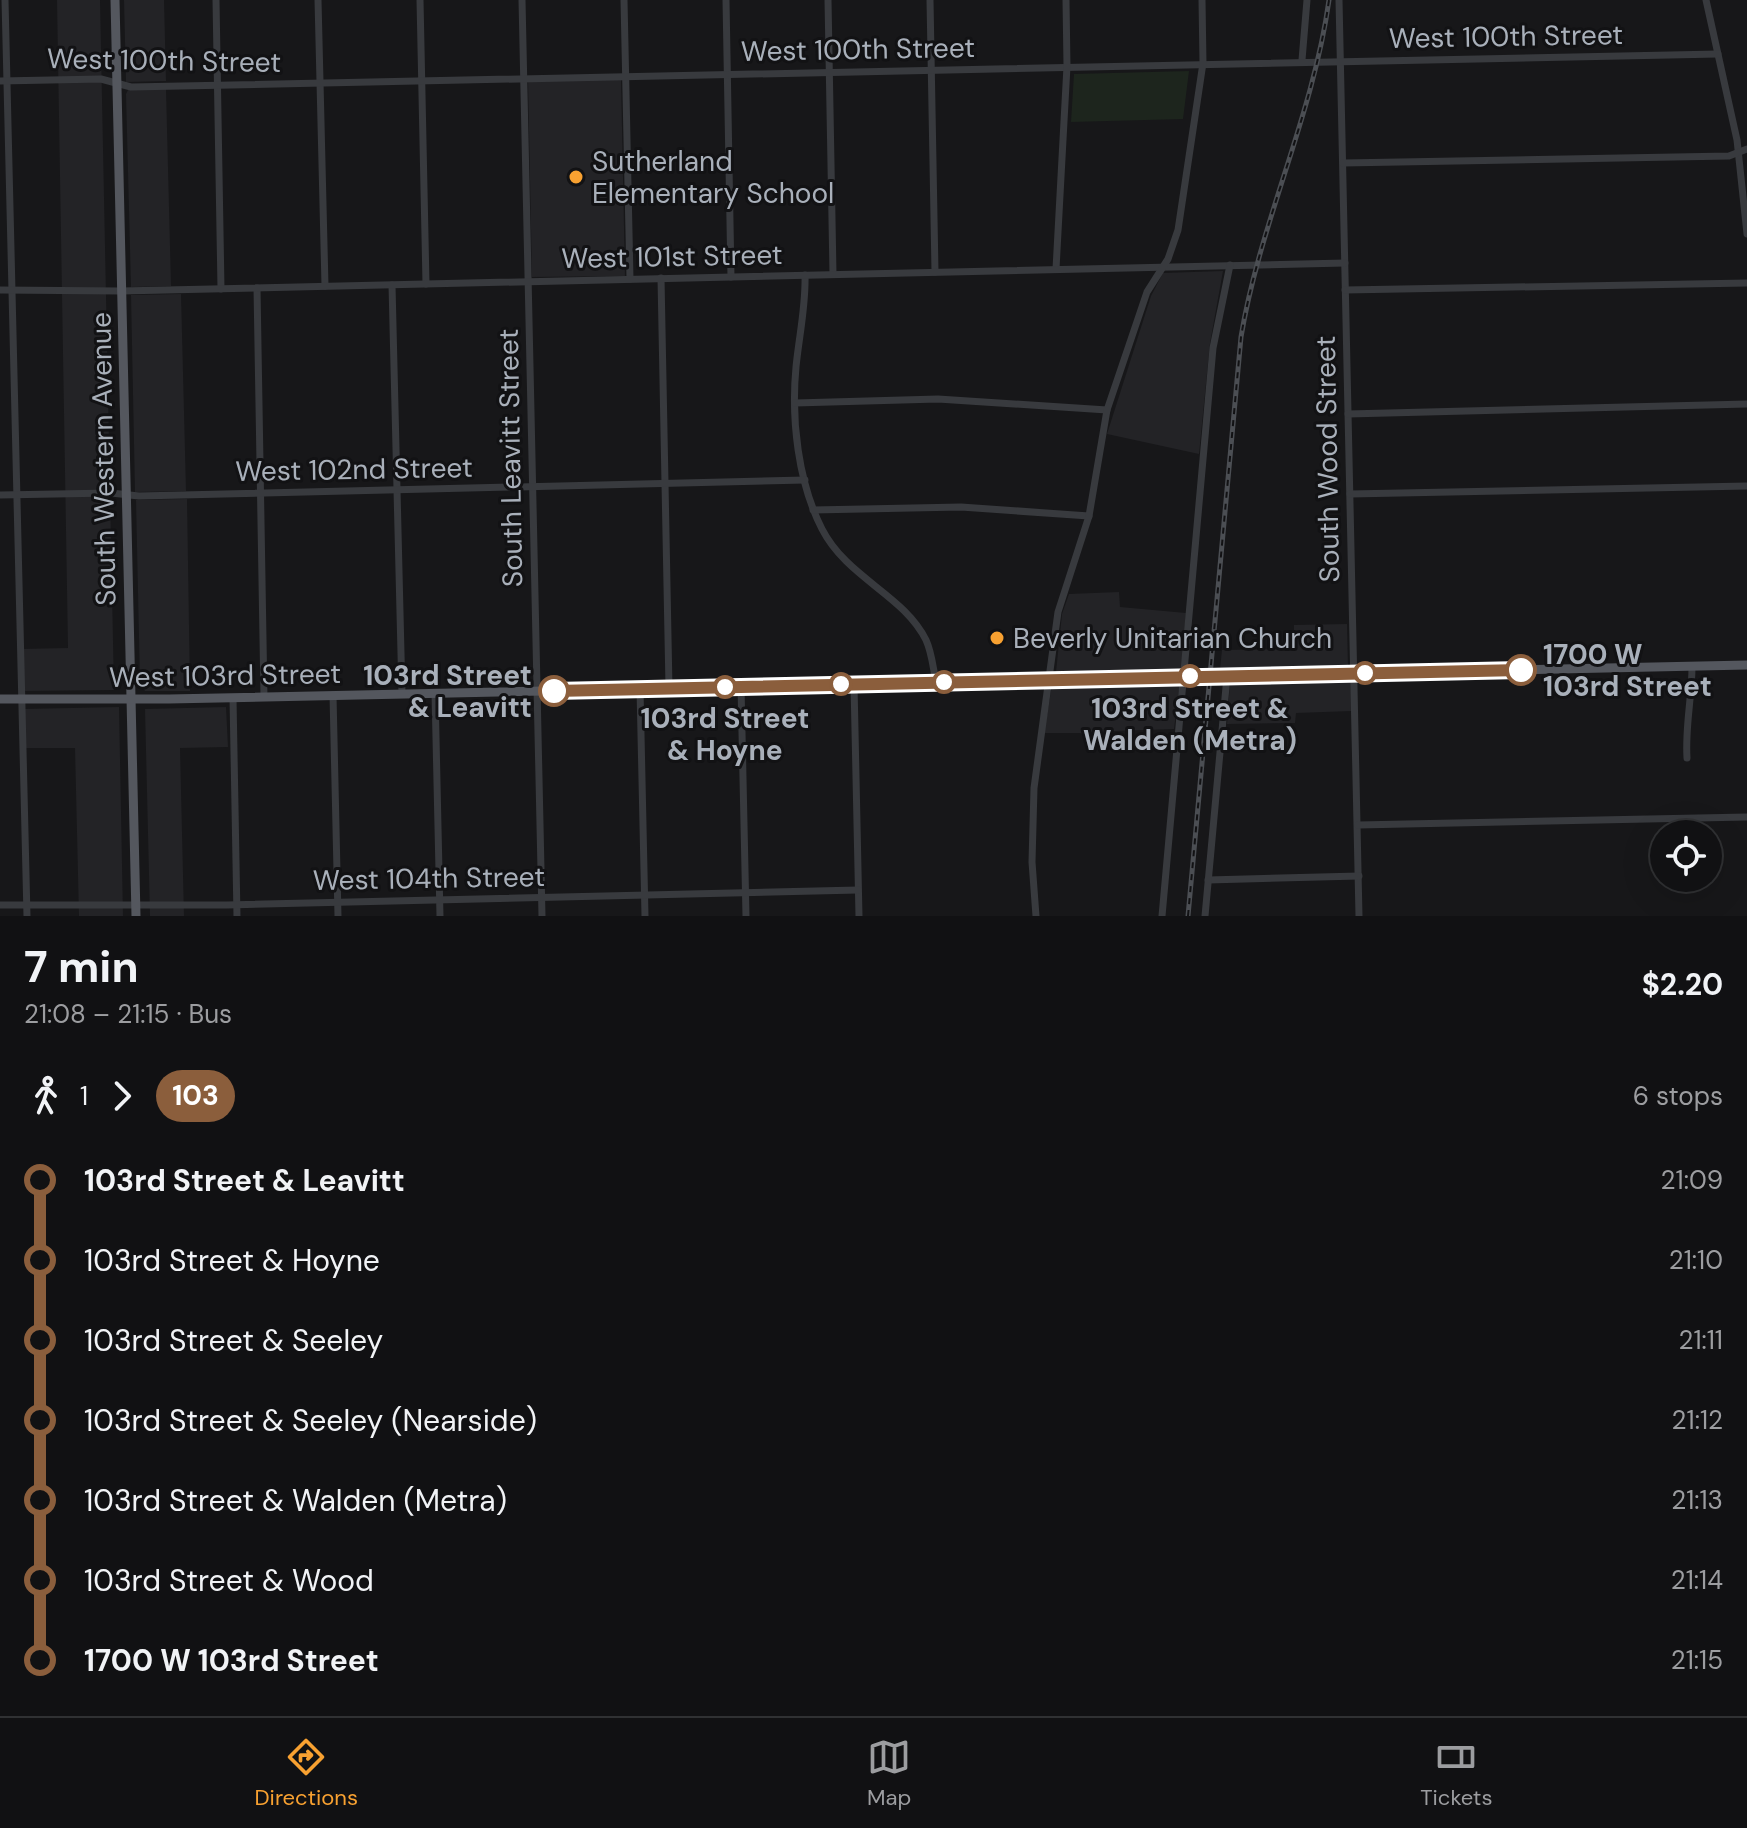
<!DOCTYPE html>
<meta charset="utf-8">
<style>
:root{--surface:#111113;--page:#1e1f21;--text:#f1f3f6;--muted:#9c9da0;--line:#303133;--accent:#f8a131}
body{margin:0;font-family:"DM Sans",sans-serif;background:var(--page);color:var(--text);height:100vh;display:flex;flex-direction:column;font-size:30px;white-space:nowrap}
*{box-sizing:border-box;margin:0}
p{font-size:26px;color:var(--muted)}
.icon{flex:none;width:44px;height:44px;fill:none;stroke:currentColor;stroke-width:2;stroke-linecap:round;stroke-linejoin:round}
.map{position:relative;height:916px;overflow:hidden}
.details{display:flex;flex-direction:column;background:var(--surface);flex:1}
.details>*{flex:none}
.badge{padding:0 16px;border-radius:26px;font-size:28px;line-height:52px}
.controls{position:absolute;left:1650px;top:820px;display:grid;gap:16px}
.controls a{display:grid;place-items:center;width:72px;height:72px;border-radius:50%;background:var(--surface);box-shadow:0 8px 32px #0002,0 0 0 2px var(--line);font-size:40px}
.map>.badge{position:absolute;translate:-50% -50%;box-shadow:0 0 0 4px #fff}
.legs{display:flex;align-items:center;gap:12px;height:88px;padding:0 24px;font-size:26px}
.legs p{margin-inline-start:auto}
.headline{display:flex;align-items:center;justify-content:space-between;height:136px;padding:0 24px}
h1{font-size:44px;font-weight:700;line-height:60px}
ul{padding:0 24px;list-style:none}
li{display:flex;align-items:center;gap:28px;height:80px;font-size:30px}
li i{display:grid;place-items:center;width:12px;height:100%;margin:0 10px;background:currentColor}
li i::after{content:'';width:20px;height:20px;margin:-10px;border:6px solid;border-radius:50%;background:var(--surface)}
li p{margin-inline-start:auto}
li:first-child i{background:linear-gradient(#0000 50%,currentColor 0)}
li:last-child i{background:linear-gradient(currentColor 50%,#0000 0)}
.tab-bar{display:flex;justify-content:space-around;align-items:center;height:112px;border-top:2px solid var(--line);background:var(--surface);font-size:22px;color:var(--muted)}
.tab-bar a{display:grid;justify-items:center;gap:4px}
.tab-bar .selected{color:var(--accent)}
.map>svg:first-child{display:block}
.built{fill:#232326}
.green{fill:#1d251d}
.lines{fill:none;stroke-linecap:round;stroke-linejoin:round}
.minor{stroke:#383a3e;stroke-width:7}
.major{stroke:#54575e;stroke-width:9}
.rail-casing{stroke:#4b4e53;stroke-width:5}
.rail{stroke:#121214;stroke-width:2;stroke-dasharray:6;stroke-linecap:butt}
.line-1-casing{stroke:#fff;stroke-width:18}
.line-1{stroke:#8b5e3c;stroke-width:12}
.poi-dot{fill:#f8a131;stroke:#121214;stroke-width:3}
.stop-1-dot{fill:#fff;stroke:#8b5e3c;stroke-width:4}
.labels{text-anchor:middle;stroke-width:6;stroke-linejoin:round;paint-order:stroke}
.street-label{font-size:28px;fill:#a9b0ba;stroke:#121214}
.poi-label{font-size:28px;fill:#a9b0ba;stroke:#121214;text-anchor:start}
.stop-label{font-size:28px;font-weight:bold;fill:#a9b0ba;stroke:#121214}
</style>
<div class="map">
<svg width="1747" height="916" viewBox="0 0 1747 916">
<rect width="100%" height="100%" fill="#171719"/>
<!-- built -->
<g class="built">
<polygon points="57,0 100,0 114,690 22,691 21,649 68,648"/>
<polygon points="124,0 164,0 166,81 126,82"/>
<polygon points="621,79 625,276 532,277 528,81"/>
<polygon points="166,89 171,286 131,287 126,94 128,90"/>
<polygon points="1223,271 1210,343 1199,454 1107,434 1151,296 1163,273"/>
<polygon points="181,294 186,491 135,492 131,295"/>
<polygon points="187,499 190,691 145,691 140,683 136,500"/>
<polygon points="1119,592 1120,607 1186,613 1181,670 1056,672 1062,614 1069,594"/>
<polygon points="1347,624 1348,667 1220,669 1222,650 1294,649 1294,625"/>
<polygon points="1351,680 1352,711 1296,713 1295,723 1227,724 1230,682"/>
<polygon points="1180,682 1174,729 1113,731 1111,739 1079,733 1044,733 1052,685"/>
<polygon points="119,707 123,916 79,916 75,748 23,748 23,709"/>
<polygon points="226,707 228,747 180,748 184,916 150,916 145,709"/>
</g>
<!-- green -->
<polygon class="green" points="1189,71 1183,119 1071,122 1074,74"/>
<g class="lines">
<!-- minor -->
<g class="minor">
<polyline points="5,0 27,916"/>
<polyline points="216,0 221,289"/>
<polyline points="318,0 325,286"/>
<polyline points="420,0 426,284"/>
<polyline points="522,0 542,916"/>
<polyline points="624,0 630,279"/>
<polyline points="726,0 731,277"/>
<polyline points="828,0 833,274"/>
<polyline points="930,0 935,272"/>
<polyline points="1339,0 1359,916"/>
<polyline points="1706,0 1737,140 1747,234"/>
<polyline points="1302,60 1307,0"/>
<polyline points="0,81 101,79 131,87 1718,54"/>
<polyline points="1343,163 1729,156 1747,149"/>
<polyline points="1056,269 1067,66 1066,0"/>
<path d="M805,275c1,31 -6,61 -9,92 -5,52 2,115 26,162 25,49 82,66 104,111 6,13 7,28 10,42"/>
<polyline points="661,278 669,688"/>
<polyline points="392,285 402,694"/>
<polyline points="257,288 264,697"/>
<polyline points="0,290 121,291 1345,263"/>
<polyline points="1345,290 1747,283"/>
<polyline points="795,403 938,399 1107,410"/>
<polyline points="1348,414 1747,404"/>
<polyline points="1350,494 1747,486"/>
<polyline points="0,495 111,493 139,496 805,480"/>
<polyline points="813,510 961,507 1089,516"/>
<polyline points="854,684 859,916"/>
<polyline points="741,686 746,916"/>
<polyline points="640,689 645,916"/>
<polyline points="435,693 440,916"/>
<polyline points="333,695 338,916"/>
<polyline points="233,698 237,916"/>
<path d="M1687,758c-2,-32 5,-60 5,-92"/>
<polyline points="1358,825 1747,817"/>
<polyline points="1208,880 1359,876"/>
<polyline points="0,905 227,905 858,890"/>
<polyline points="1036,916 1032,862 1034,788 1058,612 1089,516 1107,410 1147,292 1168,259 1178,230 1203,63 1202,0"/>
<polyline points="1162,916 1213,348 1230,265"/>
<polyline points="1205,916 1227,676"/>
</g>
<!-- major -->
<g class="major">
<polyline points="115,0 136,916"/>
<polyline points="0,699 169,699 1747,665"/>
</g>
<!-- rail casing -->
<g class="rail-casing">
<path id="rail" d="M1188,916l53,-579c19,-115 72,-221 88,-337"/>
</g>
<!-- rail -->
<use href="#rail" class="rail"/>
</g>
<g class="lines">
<!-- line-1 casing -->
<g class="line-1-casing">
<polyline id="line-1" points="554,691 1521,670"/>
</g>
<!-- line-1 -->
<use href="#line-1" class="line-1"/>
</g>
<!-- markers -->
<g class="poi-dot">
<circle cx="576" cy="177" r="8"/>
<circle cx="997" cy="638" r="8"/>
</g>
<g class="stop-1-dot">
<circle cx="1521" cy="670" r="14"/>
<circle cx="1365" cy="673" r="10"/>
<circle cx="1190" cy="676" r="10"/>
<circle cx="944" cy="682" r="10"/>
<circle cx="841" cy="684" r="10"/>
<circle cx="725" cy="687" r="10"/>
<circle cx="554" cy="691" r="14"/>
</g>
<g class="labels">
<!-- street labels -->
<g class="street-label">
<text transform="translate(1506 36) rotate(-1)" y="10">West 100th Street</text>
<text transform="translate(858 49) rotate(-1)" y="10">West 100th Street</text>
<text transform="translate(164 60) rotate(1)" y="10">West 100th Street</text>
<text transform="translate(672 256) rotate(-1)" y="10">West 101st Street</text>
<text transform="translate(510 458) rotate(-91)" y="10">South Leavitt Street</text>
<text transform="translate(103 459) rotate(-91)" y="10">South Western Avenue</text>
<text transform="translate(1327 459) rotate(-91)" y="10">South Wood Street</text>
<text transform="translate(354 469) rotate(-1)" y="10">West 102nd Street</text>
<text transform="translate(225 675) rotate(-1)" y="10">West 103rd Street</text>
<text transform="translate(429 878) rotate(-1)" y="10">West 104th Street</text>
</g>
<!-- poi labels -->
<g class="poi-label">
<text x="592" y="171">Sutherland<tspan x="592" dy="32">Elementary School</tspan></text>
<text x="1013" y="648">Beverly Unitarian Church</text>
</g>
<!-- stop labels -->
<g class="stop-label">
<text x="1543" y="664" text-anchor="start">1700 W<tspan x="1543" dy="32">103rd Street</tspan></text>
<text x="532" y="685" text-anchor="end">103rd Street<tspan x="532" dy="32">&amp; Leavitt</tspan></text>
<text x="1190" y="718">103rd Street &amp;<tspan x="1190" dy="32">Walden (Metra)</tspan></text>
<text x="725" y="728">103rd Street<tspan x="725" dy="32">&amp; Hoyne</tspan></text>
</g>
</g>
</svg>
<div class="controls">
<a><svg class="icon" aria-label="locate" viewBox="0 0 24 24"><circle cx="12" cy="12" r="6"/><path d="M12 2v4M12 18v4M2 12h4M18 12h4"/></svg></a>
</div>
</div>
<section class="details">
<div class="headline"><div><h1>7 min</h1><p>21:08 – 21:15 · Bus</p></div><b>$2.20</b></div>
<div class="legs"><svg class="icon" aria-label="walk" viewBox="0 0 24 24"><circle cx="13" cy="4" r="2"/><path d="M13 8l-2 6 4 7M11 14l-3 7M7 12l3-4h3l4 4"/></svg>1<svg class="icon" aria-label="forward" viewBox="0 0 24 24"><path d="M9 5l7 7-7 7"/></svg><b class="badge" style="background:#8b5e3c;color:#fff">103</b><p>6 stops</p></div>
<ul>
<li><i style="color:#8b5e3c"></i><b>103rd Street &amp; Leavitt</b><p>21:09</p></li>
<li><i style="color:#8b5e3c"></i><span>103rd Street &amp; Hoyne</span><p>21:10</p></li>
<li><i style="color:#8b5e3c"></i><span>103rd Street &amp; Seeley</span><p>21:11</p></li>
<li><i style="color:#8b5e3c"></i><span>103rd Street &amp; Seeley (Nearside)</span><p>21:12</p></li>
<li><i style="color:#8b5e3c"></i><span>103rd Street &amp; Walden (Metra)</span><p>21:13</p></li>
<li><i style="color:#8b5e3c"></i><span>103rd Street &amp; Wood</span><p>21:14</p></li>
<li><i style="color:#8b5e3c"></i><b>1700 W 103rd Street</b><p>21:15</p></li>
</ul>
</section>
<nav class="tab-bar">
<a class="selected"><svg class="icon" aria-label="directions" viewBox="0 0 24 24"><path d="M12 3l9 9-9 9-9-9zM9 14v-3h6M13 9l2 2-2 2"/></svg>Directions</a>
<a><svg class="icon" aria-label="map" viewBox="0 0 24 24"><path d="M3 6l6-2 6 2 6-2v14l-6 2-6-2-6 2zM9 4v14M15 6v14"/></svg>Map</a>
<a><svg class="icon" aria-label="tickets" viewBox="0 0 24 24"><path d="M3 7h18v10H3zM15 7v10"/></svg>Tickets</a>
</nav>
